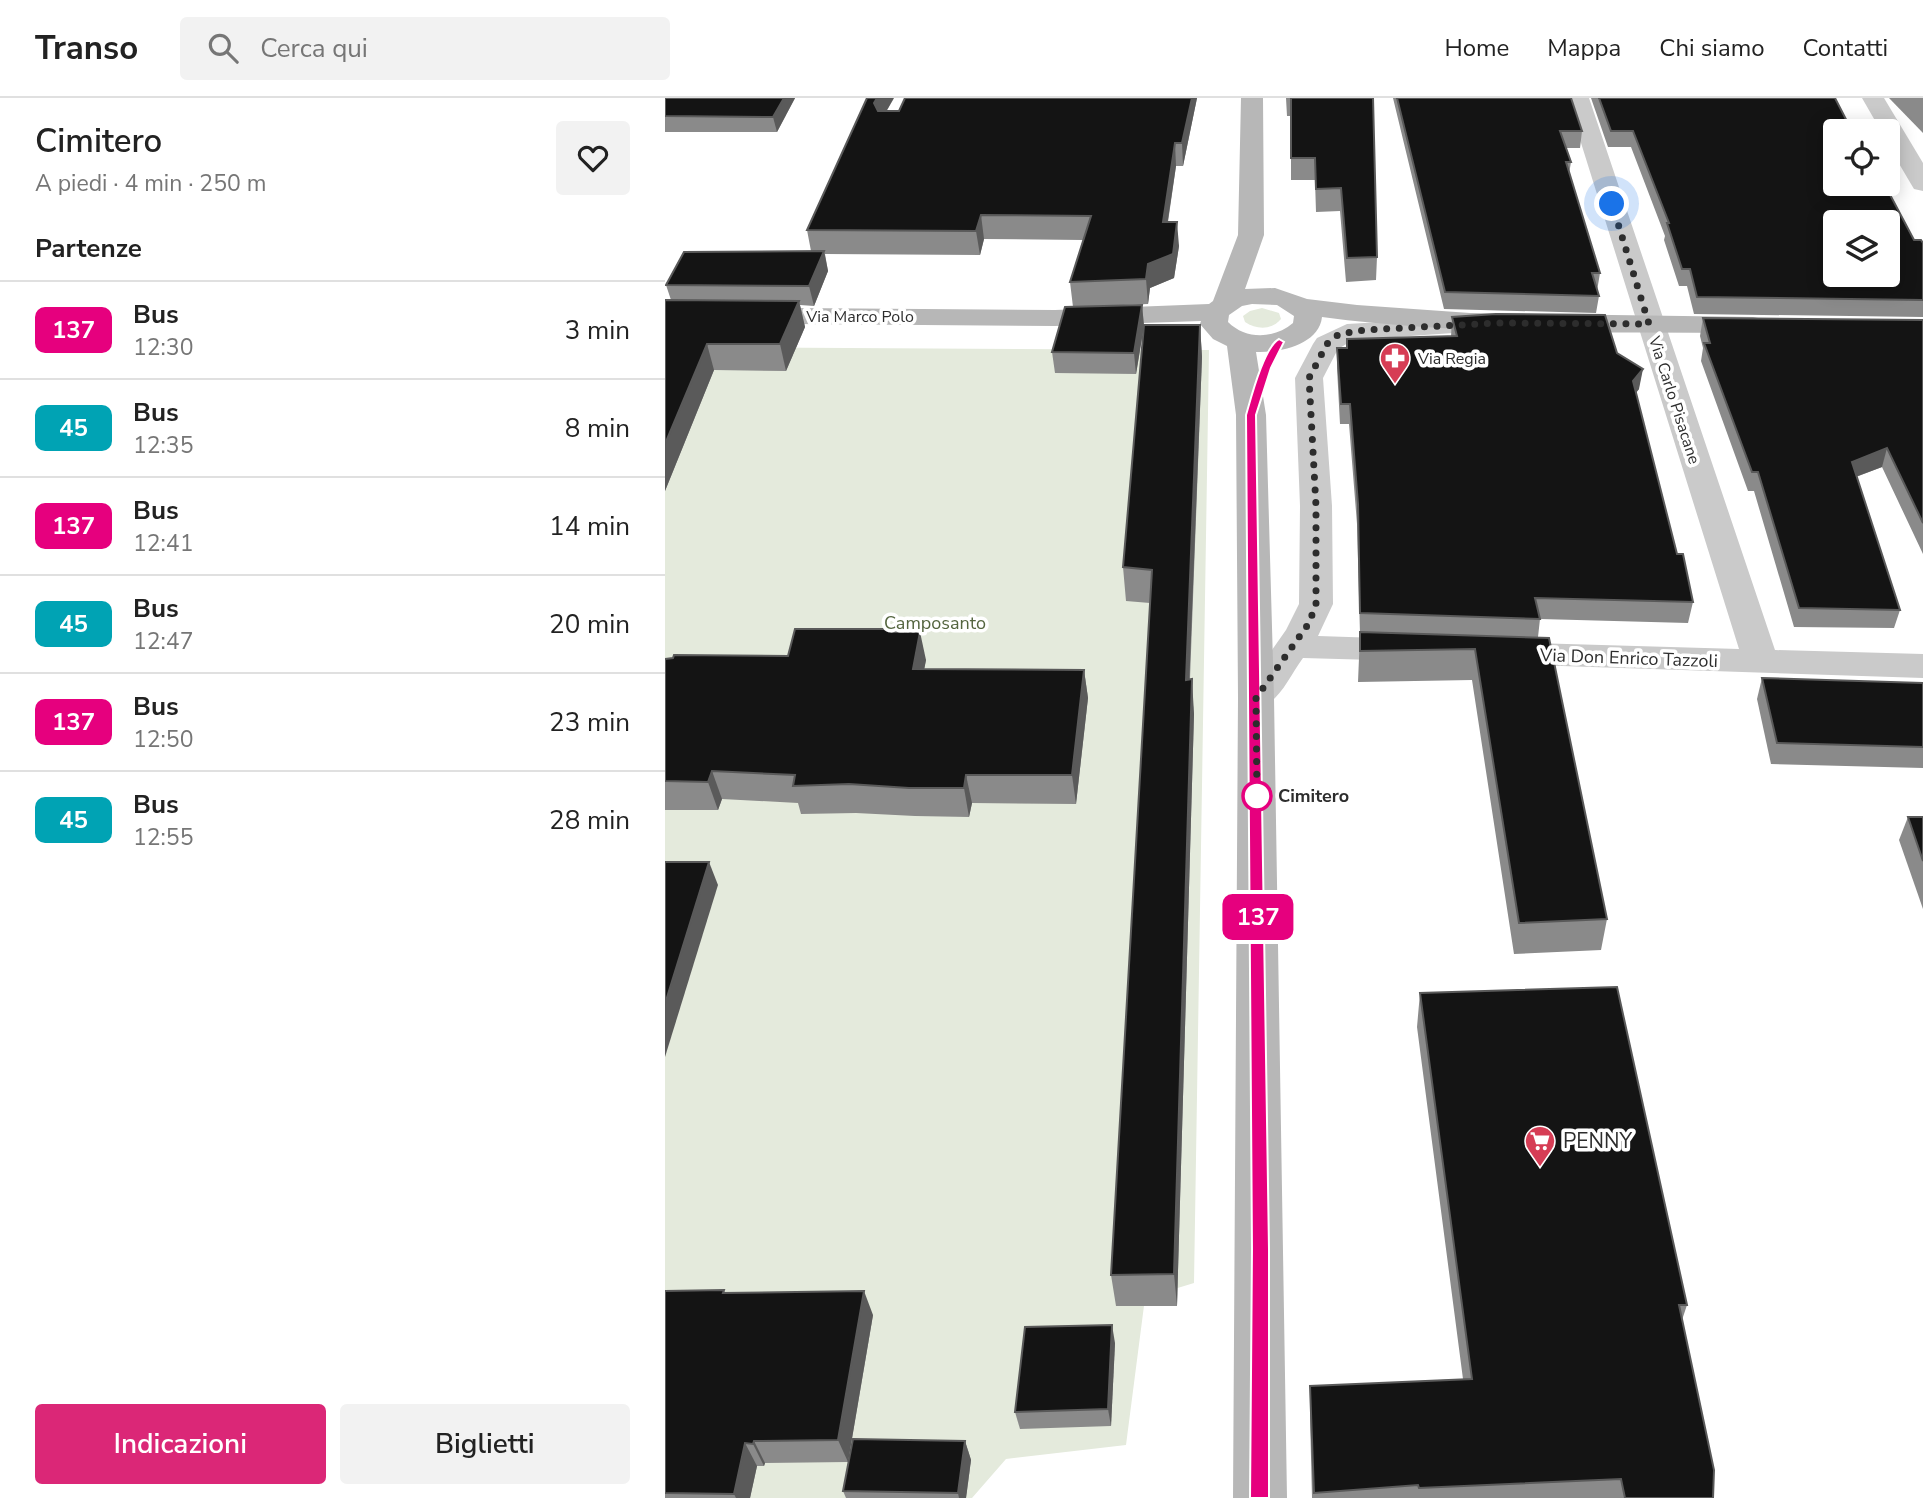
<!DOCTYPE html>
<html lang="it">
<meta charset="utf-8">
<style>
:root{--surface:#fff;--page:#f2f2f2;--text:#222;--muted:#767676;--line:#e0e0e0;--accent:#db2777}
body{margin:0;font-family:"Nunito Sans",sans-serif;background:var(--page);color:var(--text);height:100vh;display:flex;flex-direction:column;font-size:26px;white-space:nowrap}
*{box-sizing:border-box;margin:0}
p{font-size:23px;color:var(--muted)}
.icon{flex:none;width:38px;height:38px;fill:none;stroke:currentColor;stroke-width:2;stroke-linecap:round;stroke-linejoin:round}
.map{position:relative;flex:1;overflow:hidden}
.details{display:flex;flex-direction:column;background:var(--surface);width:665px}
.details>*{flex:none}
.badge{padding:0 14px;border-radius:10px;font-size:24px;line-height:46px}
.tools{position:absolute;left:1158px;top:21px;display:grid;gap:14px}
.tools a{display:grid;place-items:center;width:77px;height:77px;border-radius:7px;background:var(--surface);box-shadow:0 4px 18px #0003;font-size:35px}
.you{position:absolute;width:35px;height:35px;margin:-18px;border:5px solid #fff;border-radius:50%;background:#1a73e8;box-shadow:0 0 0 10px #1a73e833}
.map>.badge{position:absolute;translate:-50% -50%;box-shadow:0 0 0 4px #fff}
h2{padding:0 35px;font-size:26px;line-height:63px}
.round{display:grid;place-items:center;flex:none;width:74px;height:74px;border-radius:7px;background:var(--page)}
.summary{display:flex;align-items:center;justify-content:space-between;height:119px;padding:0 35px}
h1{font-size:33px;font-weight:600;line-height:52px}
.action{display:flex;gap:14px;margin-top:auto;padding:14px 35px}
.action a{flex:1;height:80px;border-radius:7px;background:var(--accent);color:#fff;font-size:28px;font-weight:600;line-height:80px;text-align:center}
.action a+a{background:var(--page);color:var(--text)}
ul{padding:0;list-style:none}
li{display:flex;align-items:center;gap:21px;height:98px;padding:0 35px;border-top:2px solid var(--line)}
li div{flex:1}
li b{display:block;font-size:26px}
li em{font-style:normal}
li .badge{min-width:77px;font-weight:700;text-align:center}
header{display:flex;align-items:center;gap:42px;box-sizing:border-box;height:98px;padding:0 35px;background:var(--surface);border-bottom:2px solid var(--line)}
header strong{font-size:33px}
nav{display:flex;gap:38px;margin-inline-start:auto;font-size:24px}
.search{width:490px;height:63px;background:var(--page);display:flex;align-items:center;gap:18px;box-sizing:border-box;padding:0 24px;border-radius:7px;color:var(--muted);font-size:26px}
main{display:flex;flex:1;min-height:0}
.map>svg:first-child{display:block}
.green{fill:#e4eadc}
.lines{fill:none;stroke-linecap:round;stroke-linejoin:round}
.street{fill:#cacaca;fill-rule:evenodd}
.secondary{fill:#b7b7b7;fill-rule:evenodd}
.wall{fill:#8a8a8a}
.shaded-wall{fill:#5a5a5a}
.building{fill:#141414;stroke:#5a5a5a;stroke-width:2;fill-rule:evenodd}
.line{fill:#e6007e;stroke:#fff;stroke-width:2}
.walk{stroke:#2d2d2d;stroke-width:7;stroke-dasharray:0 12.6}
.stop-dot{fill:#fff;stroke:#e6007e;stroke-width:3.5}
.labels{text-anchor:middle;stroke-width:7;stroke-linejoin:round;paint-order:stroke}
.far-street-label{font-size:16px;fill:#2d2d2d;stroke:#fff}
.far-poi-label{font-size:16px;fill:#2d2d2d;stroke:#fff;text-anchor:start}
.park-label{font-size:18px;fill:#54653f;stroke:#fff}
.street-label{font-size:18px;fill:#2d2d2d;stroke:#fff}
.stop-label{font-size:18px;font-weight:bold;fill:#2d2d2d;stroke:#fff;text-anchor:start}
.near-poi-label{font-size:21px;fill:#2d2d2d;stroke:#fff;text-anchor:start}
</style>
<header>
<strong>Transo</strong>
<div class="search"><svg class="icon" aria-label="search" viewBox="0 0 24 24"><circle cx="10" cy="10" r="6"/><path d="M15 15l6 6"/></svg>Cerca qui</div>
<nav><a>Home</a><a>Mappa</a><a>Chi siamo</a><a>Contatti</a></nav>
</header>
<main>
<section class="details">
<div class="summary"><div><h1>Cimitero</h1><p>A piedi · 4 min · 250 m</p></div><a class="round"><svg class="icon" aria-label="heart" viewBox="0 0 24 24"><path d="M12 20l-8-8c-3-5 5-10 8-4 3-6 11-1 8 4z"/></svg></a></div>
<h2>Partenze</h2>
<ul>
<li><span class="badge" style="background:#e6007e;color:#fff">137</span><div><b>Bus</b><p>12:30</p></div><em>3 min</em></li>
<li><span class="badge" style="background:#00a3b4;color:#fff">45</span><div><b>Bus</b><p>12:35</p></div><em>8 min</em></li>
<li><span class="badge" style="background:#e6007e;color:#fff">137</span><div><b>Bus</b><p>12:41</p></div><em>14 min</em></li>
<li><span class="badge" style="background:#00a3b4;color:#fff">45</span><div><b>Bus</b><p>12:47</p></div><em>20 min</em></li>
<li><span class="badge" style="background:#e6007e;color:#fff">137</span><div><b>Bus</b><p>12:50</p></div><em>23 min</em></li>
<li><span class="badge" style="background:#00a3b4;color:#fff">45</span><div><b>Bus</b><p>12:55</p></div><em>28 min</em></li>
</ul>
<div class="action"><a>Indicazioni</a><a>Biglietti</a></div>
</section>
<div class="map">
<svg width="1258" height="1400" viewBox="0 0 1258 1400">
<rect width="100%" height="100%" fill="#fff"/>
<!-- green -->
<g class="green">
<path d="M597,210l17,5 2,6c-9,11 -24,11 -36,3l-2,-6 7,-5z"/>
<polygon points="0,249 544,252 529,1185 480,1200 461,1347 341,1361 307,1400 0,1400"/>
</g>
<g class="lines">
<!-- street -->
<g class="street">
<polygon points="902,0 924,0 1110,552 1258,556 1258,580 836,566 824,563 818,555 824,547 836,544 1074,551"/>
<polygon points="1197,0 1219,0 1258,65 1258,93 1249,91 1246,86 1223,47 1223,33 1216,33"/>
<path d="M821,218l10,2 4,6 -4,6 -143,10 -15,9 -15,29 9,128 1,98 -15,32 92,3 12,3 6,8 -6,8 -12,3 -107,-3c-17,23 -28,57 -60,49l-5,-9 48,-68 13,-26 1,-98 -5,-128 18,-34 4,-6 30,-14z"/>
</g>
<!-- secondary -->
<path class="secondary" d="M576,0h22l1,137 -19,54 30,-1 32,11 50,6 113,8 283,4 10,2 4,6 -4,6 -10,2c-144,-1 -288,3 -431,-16 -3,28 -43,36 -66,35l10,63 8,283 13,800h-54l5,-800 -2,-283 -9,-69 -14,-7 -13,-15 1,-3 -146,5 -390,-3v-16l390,3 154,-6 4,-3 25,-66zM587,206l25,1 17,11 -1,7c-19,16 -47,17 -65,-1l1,-7 13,-9z"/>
</g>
<!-- wall -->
<g class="wall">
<polygon points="0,0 130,0 112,34 0,34"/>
<polygon points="229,0 221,13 234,13 240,0 532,0 518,68 511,68 503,124 514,148 509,180 485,190 483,206 408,209 405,184 418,142 319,141 315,157 160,156 163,173 149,208 135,207 140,229 121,273 49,272 0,393 0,202 6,202 1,187 146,153 142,132"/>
<polygon points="621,0 708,0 712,159 711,182 681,184 675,113 651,114 650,82 626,82 626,18 622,18"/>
<polygon points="728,0 906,0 917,33 915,50 900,50 906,64 904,76 935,175 932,193 934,198 931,215 779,211"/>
<polygon points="926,0 1170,0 1171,33 1249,142 1258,145 1258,219 1029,216 1022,188 1014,188 999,142 1000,138 966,49 943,49"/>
<polygon points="1224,0 1258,0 1258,35"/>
<polygon points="477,207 479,228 471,276 390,275 387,254"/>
<polygon points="787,219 952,255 974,291 971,295 1012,456 1028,504 1023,525 875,521 873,539 942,821 936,852 849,856 807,582 693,584 695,536 692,426 684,326 675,326 672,270 672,250 682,250 682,241 786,239"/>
<polygon points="1038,220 1258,222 1258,456 1217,369 1191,379 1235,512 1229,530 1129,529 1089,393 1083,393 1036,263 1038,250 1035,238"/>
<polygon points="535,227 537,259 525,581 529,616 512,1208 451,1208 446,1177 485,505 461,503 458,469"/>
<polygon points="228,534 261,562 259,571 419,572 423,600 411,706 307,705 304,719 250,718 191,715 136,716 133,705 57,701 53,712 0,712 0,561 123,558"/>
<polygon points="1097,580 1258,585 1258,670 1106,666 1092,601"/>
<polygon points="1243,719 1258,719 1258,811 1234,742"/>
<polygon points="755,895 1022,1207 1017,1222 1048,1400 647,1400 645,1318 645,1288 798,1281 752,929"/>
<polygon points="59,1192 60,1195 208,1217 183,1364 100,1365 99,1368 92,1368 85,1400 0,1400 0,1193"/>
<polygon points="450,1245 446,1328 355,1331 350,1314"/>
<polygon points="300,1343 306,1362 301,1400 181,1400 178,1393"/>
</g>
<!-- shaded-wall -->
<g class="shaded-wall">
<polygon points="119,0 130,0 112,34 108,19"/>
<polygon points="212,0 229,0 213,28 209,5"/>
<polygon points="527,0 532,0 518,68 517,45"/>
<polygon points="510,45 511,68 499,148 498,124"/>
<polygon points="316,117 319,141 315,157 311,133"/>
<polygon points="512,124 514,148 509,180 485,190 483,206 481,181 483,166"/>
<polygon points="159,153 163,173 149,208 144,188"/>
<polygon points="134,203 140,229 121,273 115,246"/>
<polygon points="477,207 479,228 471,276 469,255"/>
<polygon points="535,227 537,259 523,616 521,582"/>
<polygon points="42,246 49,272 0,393 0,346"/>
<polygon points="978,271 974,291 964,303 968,283"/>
<polygon points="1222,350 1217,369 1182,382 1187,364"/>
<polygon points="255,534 261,562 254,599 248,571"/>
<polygon points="419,572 423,600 411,706 407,677"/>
<polygon points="527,581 529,616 512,1208 509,1176"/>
<polygon points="47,673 57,701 53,712 43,684"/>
<polygon points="301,677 307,705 304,719 299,690"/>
<polygon points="44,764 53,787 0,959 0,906"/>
<polygon points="199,1193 208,1217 183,1364 173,1342"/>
<polygon points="447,1227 450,1245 446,1328 443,1311"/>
<polygon points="89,1343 100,1365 99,1368 88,1346"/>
<polygon points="300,1343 306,1362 301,1400 294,1400 293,1395"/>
<polygon points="80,1345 92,1368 85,1400 71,1400 69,1396"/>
</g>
<!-- building -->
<g class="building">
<polygon points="0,0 119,0 108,19 0,18"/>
<polygon points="202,0 212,0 209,5 213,13 234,13 240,0 527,0 517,45 510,45 498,124 512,124 508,156 483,166 481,181 405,184 426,118 316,117 311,133 142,132"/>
<polygon points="626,0 708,0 712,159 682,160 676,90 651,91 650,60 626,60"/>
<polygon points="732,0 906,0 917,33 895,33 906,64 901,64 935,175 927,175 934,198 780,194"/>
<path d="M934,0h236l17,33h-16v53h44l3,5h4l27,51h7l2,3v57l-226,-3 -7,-28h-8l-15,-46h2l-36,-92h-22zM1171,124h52v53h-52z"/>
<polygon points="159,153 144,188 1,187 19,154"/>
<polygon points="0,202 134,203 115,246 42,246 0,346"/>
<polygon points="477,207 469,255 387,254 400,209"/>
<polygon points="831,216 940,217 952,255 978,271 968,283 1012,456 1018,456 1028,504 870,500 875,521 695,515 693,406 685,306 676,306 672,250 682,250 682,241 792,238 787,219"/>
<polygon points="1038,220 1258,222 1258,425 1222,350 1187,364 1235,512 1134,510 1093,374 1087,374 1039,245 1045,245"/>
<polygon points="479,227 535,227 521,582 527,581 509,1176 446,1177 487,472 458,469"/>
<polygon points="130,531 228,531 227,534 255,534 248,571 419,572 407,677 301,677 299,690 244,690 184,686 128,688 130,677 47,673 43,684 0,683 0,561 8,560 9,557 123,558"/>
<polygon points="695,534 884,540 942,821 854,825 810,551 695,553"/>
<polygon points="1097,580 1258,585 1258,649 1112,645"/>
<polygon points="1243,719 1258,719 1258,763"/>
<polygon points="0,764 44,764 0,906"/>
<polygon points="952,889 1022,1207 1014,1207 1049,1372 1048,1400 960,1400 956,1381 754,1390 753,1387 649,1395 645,1288 807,1281 755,895"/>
<polygon points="59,1192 58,1195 199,1193 173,1342 89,1343 88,1346 80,1345 69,1396 0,1395 0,1193"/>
<polygon points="447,1227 443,1311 350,1314 360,1229"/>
<polygon points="188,1341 300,1343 293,1395 178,1393"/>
</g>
<!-- line -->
<path class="line" d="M614,241l5,3 -13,26 -15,47 13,834v249h-19l2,-249 -6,-834c5,-17 18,-68 33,-76z"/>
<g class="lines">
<!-- walk -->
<polyline class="walk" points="592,698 592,706 591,600 644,525 651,506 651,408 644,280 662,246 674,236 699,232 834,225 984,226 947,106"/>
</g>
<!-- icons -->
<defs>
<g id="pharmacy-pin" transform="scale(1.575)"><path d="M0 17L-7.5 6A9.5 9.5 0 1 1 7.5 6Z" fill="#d63d55" stroke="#fff"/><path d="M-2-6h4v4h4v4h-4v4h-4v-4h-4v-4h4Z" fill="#fff"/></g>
<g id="supermarket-pin" transform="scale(1.575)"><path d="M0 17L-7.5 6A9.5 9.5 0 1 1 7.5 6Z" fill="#d63d55" stroke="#fff"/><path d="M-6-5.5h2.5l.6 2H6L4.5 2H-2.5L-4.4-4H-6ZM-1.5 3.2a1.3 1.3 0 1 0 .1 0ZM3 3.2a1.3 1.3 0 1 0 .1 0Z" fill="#fff"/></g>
</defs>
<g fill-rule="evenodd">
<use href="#pharmacy-pin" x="730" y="260"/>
<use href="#supermarket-pin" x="875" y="1043"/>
</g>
<!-- markers -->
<circle class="stop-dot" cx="592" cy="698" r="14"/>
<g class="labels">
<!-- far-street labels -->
<g class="far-street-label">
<text x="195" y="224">Via Marco Polo</text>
<text transform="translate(1010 302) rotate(72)" y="6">Via Carlo Pisacane</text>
</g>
<!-- far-poi labels -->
<g class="far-poi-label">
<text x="753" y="266">Via Regia</text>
</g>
<!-- park labels -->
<g class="park-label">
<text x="270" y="531">Camposanto</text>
</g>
<!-- street labels -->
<g class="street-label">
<text transform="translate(964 560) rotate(2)" y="6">Via Don Enrico Tazzoli</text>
</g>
<!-- stop labels -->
<g class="stop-label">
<text x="613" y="704">Cimitero</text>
</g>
<!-- near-poi labels -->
<g class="near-poi-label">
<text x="898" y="1050">PENNY</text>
</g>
</g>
</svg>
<div class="tools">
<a><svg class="icon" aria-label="locate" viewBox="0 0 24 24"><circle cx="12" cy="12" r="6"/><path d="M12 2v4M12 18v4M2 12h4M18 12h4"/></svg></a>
<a><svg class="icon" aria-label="layers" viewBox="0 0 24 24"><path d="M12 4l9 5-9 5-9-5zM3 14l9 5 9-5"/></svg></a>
</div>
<div class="you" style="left:947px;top:106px"></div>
<b class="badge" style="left:593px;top:819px;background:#e6007e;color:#fff">137</b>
</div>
</main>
